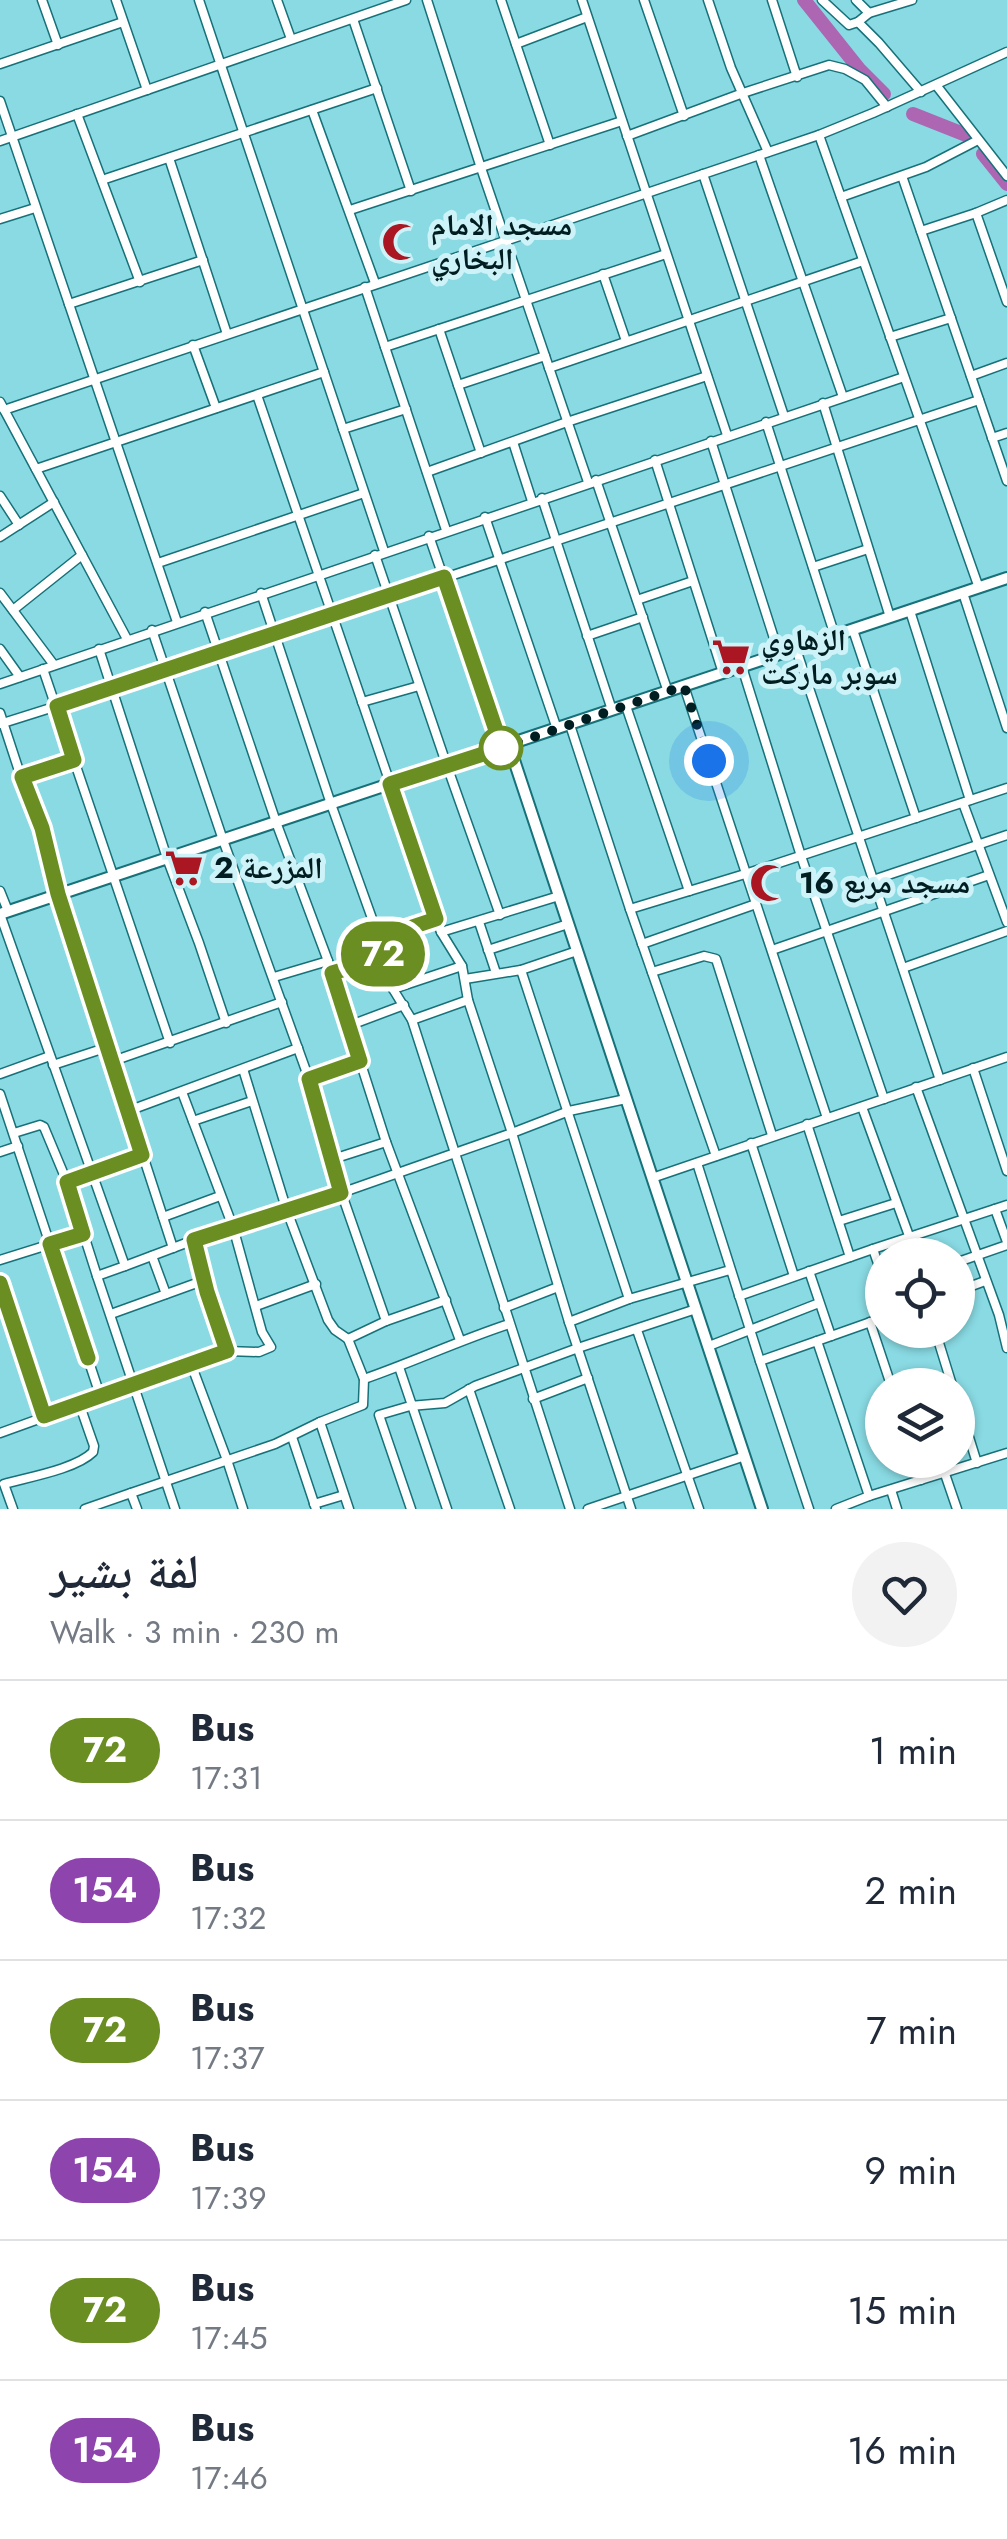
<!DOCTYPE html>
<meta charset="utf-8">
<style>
:root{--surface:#fff;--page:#f2f2f3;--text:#1f2937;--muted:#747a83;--line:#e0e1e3}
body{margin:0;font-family:Jost,"Noto Naskh Arabic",sans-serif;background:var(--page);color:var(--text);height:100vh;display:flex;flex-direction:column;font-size:38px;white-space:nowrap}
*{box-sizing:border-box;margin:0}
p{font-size:32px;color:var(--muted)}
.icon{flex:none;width:55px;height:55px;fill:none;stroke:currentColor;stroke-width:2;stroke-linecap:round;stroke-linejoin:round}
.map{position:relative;height:1509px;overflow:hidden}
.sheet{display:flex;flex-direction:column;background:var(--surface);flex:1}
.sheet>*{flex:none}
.badge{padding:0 20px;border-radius:32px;font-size:35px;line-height:65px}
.tools{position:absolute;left:865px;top:1238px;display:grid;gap:20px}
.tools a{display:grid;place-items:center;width:110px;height:110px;border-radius:50%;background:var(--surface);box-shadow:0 2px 8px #0004;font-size:50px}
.you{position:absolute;width:50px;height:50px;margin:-25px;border:8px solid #fff;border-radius:50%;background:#1a73e8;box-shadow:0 0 0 15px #1a73e833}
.map>.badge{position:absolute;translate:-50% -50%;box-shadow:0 0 0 5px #fff}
.round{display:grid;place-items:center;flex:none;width:105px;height:105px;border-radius:52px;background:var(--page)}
.overview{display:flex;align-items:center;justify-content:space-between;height:170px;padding:0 50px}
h1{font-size:48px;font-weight:600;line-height:75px}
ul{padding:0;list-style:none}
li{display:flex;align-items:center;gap:30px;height:140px;padding:0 50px;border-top:2px solid var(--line)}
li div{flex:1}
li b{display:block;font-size:38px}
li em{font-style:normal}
li .badge{min-width:110px;font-weight:700;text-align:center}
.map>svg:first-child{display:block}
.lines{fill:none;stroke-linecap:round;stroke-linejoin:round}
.river{stroke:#ad66b2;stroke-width:14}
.minor-casing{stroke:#177179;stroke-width:11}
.tertiary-casing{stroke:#177179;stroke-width:14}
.minor{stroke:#fff;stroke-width:8}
.tertiary{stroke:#fff;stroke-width:10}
.line-casing{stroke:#fff;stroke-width:22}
.line{stroke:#6b8e23;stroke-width:15}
.walk{stroke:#001e21;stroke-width:10;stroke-dasharray:0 18}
.stop-dot{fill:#fff;stroke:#6b8e23;stroke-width:5}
.labels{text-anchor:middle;stroke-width:10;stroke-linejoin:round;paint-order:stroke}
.poi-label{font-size:30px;font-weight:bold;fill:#001e21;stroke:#cdf3f8;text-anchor:start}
</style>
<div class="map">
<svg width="1007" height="1509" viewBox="0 0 1007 1509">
<rect width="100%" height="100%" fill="#89dae3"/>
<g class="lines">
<!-- river -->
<g class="river">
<polyline points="804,0 860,70 884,94"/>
<polyline points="913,114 966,135"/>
<polyline points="983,154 1007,184"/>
</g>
<!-- minor casing -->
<g class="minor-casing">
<g id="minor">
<polyline points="42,0 58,45"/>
<polyline points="116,0 147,90"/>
<polyline points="199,0 384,551"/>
<polyline points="277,0 291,39"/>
<polyline points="427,0 481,168 588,482"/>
<polyline points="501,0 550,145"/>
<polyline points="582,0 727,435"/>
<polyline points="644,0 684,116"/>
<polyline points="708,0 731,68 768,152"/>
<polyline points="772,0 797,77"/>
<polyline points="822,0 849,25 858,22 879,43 921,92"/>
<polyline points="856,0 869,13"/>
<polyline points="353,19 411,191"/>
<polyline points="858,22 869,13 912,0"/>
<polyline points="516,44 587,17"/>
<polyline points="0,64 123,22"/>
<polyline points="936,85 1007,176"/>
<polyline points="0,101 177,622"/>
<polyline points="312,110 375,283"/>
<polyline points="77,114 140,282"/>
<polyline points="819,135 979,588"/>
<polyline points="627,136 743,93 829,65 845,69 865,80 887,107"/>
<polyline points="0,141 406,0"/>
<polyline points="759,155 843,397"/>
<polyline points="169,158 227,334"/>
<polyline points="703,174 784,416"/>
<polyline points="902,176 1007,481"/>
<polyline points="102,180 377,88"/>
<polyline points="841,197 926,167 978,140"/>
<polyline points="350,210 622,121"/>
<polyline points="976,213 1007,302"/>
<polyline points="0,219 35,208"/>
<polyline points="921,231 976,213 1007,200"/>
<polyline points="603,274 626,341"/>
<polyline points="365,287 446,530"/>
<polyline points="69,304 203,260"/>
<polyline points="439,329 481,453"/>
<polyline points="890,337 951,318"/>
<polyline points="193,345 216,408"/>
<polyline points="385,347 666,254"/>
<polyline points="549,368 863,261"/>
<polyline points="971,376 1007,363"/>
<polyline points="458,385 545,356"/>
<polyline points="257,395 441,932 462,966 468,1000 512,1133 569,1322 631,1509"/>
<polyline points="0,402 127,639"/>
<polyline points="823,403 890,617"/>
<polyline points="4,410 819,135 873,113 1007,52"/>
<polyline points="766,422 835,636"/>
<polyline points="343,429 406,409"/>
<polyline points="992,438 1007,433"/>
<polyline points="711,441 779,654"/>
<polyline points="513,442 532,501"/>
<polyline points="655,460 723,673"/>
<polyline points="36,469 324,372"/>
<polyline points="427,472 567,422 707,376"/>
<polyline points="596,480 668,692"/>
<polyline points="0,496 19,525"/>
<polyline points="542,498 612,710"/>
<polyline points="485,517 557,729"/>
<polyline points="429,536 502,747"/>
<polyline points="0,537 54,502"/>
<polyline points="375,555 447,766 500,915"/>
<polyline points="158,563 364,493"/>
<polyline points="813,567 868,549"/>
<polyline points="0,593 54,665"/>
<polyline points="261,593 331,804 379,938 393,989 412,1020 570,1509"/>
<polyline points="963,593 1007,728"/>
<polyline points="637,600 693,581"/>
<polyline points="13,610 82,555"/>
<polyline points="910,611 970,800"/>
<polyline points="205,612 276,822 328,961 386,1142 460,1340"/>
<polyline points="152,630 223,840 309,1079 330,1160 386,1321"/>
<polyline points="853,630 916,818"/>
<polyline points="587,636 643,617"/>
<polyline points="0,649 20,677"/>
<polyline points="99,649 167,858 199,943 226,1023"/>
<polyline points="796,649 940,1080"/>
<polyline points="742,667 801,856 884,1099"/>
<polyline points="43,669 170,1043"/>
<polyline points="0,684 904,377"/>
<polyline points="684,686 827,1118"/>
<polyline points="362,702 419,686"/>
<polyline points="626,706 689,891"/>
<polyline points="0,713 21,777 42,828 58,894 173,1248"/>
<polyline points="0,724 111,689 979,400"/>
<polyline points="570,725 630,909 716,1156"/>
<polyline points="21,777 74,760"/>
<polyline points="963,803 1007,922"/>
<polyline points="873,880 1007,835"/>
<polyline points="0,891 8,911"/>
<polyline points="630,909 745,874 1007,788"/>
<polyline points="0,914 125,1266 97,1276 175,1509"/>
<polyline points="479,922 496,973"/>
<polyline points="441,932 559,896"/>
<polyline points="379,938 436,919"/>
<polyline points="642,944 756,904"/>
<polyline points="488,950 568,924"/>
<polyline points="772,950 989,875"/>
<polyline points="903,968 1007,931"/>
<polyline points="521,970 629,1299"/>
<polyline points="652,972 704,956 716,959 772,1135"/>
<polyline points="332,973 383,957"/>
<polyline points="274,977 328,961"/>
<polyline points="465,979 521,970 577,951"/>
<polyline points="393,989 462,966"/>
<polyline points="412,1020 468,1000"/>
<polyline points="348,1026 404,1005"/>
<polyline points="113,1061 282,1002"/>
<polyline points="53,1065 108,1047"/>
<polyline points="973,1068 1007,1171"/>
<polyline points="243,1069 287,1211 328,1320 335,1330 348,1339"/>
<polyline points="0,1074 50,1056"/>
<polyline points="309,1079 360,1061"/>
<polyline points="916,1087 999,1315 1007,1348"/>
<polyline points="0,1094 100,1395"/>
<polyline points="862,1107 916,1255"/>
<polyline points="128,1111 298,1048"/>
<polyline points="193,1121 252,1101"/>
<polyline points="807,1124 850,1257"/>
<polyline points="14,1133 40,1125 44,1127 67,1182 97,1276"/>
<polyline points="751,1143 794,1276"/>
<polyline points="0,1152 18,1146"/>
<polyline points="330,1160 386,1142"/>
<polyline points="697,1163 760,1361"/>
<polyline points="652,1178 1007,1057"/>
<polyline points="67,1182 142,1155"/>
<polyline points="995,1209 1007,1242"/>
<polyline points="163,1217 220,1196"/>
<polyline points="839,1221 896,1203"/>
<polyline points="194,1240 207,1292 227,1351"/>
<polyline points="873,1249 882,1275"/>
<polyline points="152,1256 166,1294"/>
<polyline points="0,1260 83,1234"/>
<polyline points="958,1262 1007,1245"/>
<polyline points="125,1266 194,1240 341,1193 512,1133 569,1111 626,1099"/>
<polyline points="809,1271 831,1336"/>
<polyline points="0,1283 44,1415"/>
<polyline points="958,1291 985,1281"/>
<polyline points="739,1296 873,1249 1007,1205"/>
<polyline points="256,1306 316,1284"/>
<polyline points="504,1308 558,1287"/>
<polyline points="111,1314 205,1280"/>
<polyline points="569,1322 629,1299 730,1270"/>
<polyline points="870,1322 891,1385"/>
<polyline points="637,1330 699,1509"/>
<polyline points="935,1330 952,1385"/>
<polyline points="817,1341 882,1318"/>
<polyline points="709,1346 819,1303"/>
<polyline points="191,1364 227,1460 243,1509"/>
<polyline points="399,1367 447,1509"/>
<path d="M364,1379c49,-17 96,-39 145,-55"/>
<polyline points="469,1389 510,1509"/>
<polyline points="533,1399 588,1378"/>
<polyline points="958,1402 977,1463"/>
<polyline points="320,1422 349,1509"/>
<polyline points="0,1433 227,1351 259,1352 271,1347 262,1332 233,1227 182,1092"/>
<polyline points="292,1437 316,1509"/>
<polyline points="915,1460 921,1480"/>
<polyline points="945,1474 957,1509"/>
<polyline points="891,1490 897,1509"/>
<polyline points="131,1493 275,1444 320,1422 363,1405 364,1379 348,1339 386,1321 446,1300"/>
<polyline points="314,1504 344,1495"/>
<path d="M13,1509l-9,-25c25,-7 72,-15 89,-32l1,-6 -15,-43"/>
<polyline points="85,1509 131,1493 137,1509"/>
<polyline points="411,1509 379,1415 410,1406 445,1403 475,1386 578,1348 696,1309"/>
<polyline points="588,1509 745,1456"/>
<polyline points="809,1509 760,1361 817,1341 869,1496"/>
<polyline points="836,1509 869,1496 1007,1453"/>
</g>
</g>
<!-- tertiary casing -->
<g class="tertiary-casing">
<g id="tertiary">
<polyline points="509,745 762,1509"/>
<polyline points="0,914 1007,578"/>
</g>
</g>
<!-- minor -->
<use href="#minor" class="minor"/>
<!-- tertiary -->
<use href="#tertiary" class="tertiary"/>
</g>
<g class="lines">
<!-- line casing -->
<g class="line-casing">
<polyline id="line" points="0,1283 44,1416 227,1351 207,1292 194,1240 341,1193 309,1079 360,1061 332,973 383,958 379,938 436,919 390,784 502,748 444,577 57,706 74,760 22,777 42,828 58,894 142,1155 67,1182 83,1234 50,1244 88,1358"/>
</g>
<!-- line -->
<use href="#line" class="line"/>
<!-- walk -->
<polyline class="walk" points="501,748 684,686 709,761"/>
</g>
<!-- icons -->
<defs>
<g id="mosque-bare" transform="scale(3)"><path d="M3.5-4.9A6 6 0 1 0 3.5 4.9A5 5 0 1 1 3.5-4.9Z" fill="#aa1622" stroke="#cdf3f8" stroke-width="2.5" paint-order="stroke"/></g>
<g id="supermarket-bare" transform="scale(3)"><path d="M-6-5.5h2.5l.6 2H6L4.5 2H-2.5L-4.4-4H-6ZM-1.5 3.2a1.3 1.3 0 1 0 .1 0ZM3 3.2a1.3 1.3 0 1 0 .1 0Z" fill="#aa1622" stroke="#cdf3f8" stroke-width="2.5" paint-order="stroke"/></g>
</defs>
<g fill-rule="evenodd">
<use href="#mosque-bare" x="401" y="242"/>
<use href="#supermarket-bare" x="731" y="657"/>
<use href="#supermarket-bare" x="184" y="868"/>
<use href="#mosque-bare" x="769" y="883"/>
</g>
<!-- markers -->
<circle class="stop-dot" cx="501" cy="748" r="20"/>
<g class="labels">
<!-- poi labels -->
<g class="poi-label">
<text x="431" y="235">مسجد الامام<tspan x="431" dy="34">البخاري</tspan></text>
<text x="761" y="650">الزهاوي<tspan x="761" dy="34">سوبر ماركت</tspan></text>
<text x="214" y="878">المزرعة 2</text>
<text x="799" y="893">مسجد مربع 16</text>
</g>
</g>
</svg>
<div class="tools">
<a><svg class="icon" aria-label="locate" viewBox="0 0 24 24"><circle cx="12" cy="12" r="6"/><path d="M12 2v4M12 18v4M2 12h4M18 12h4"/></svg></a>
<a><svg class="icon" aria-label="layers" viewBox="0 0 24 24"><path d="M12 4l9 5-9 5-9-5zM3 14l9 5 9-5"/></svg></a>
</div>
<div class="you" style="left:709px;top:761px"></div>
<b class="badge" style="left:383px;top:954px;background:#6b8e23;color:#fff">72</b>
</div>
<section class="sheet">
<div class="overview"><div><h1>لفة بشير</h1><p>Walk · 3 min · 230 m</p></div><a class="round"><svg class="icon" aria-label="heart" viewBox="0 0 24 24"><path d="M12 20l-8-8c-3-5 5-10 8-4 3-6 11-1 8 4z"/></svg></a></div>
<ul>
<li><span class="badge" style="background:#6b8e23;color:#fff">72</span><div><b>Bus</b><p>17:31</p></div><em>1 min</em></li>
<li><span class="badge" style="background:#8e44ad;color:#fff">154</span><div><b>Bus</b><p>17:32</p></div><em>2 min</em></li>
<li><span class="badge" style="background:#6b8e23;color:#fff">72</span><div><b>Bus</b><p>17:37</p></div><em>7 min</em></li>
<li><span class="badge" style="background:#8e44ad;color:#fff">154</span><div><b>Bus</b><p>17:39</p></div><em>9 min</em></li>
<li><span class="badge" style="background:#6b8e23;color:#fff">72</span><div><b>Bus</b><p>17:45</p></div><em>15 min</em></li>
<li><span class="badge" style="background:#8e44ad;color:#fff">154</span><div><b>Bus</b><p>17:46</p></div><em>16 min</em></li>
</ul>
</section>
